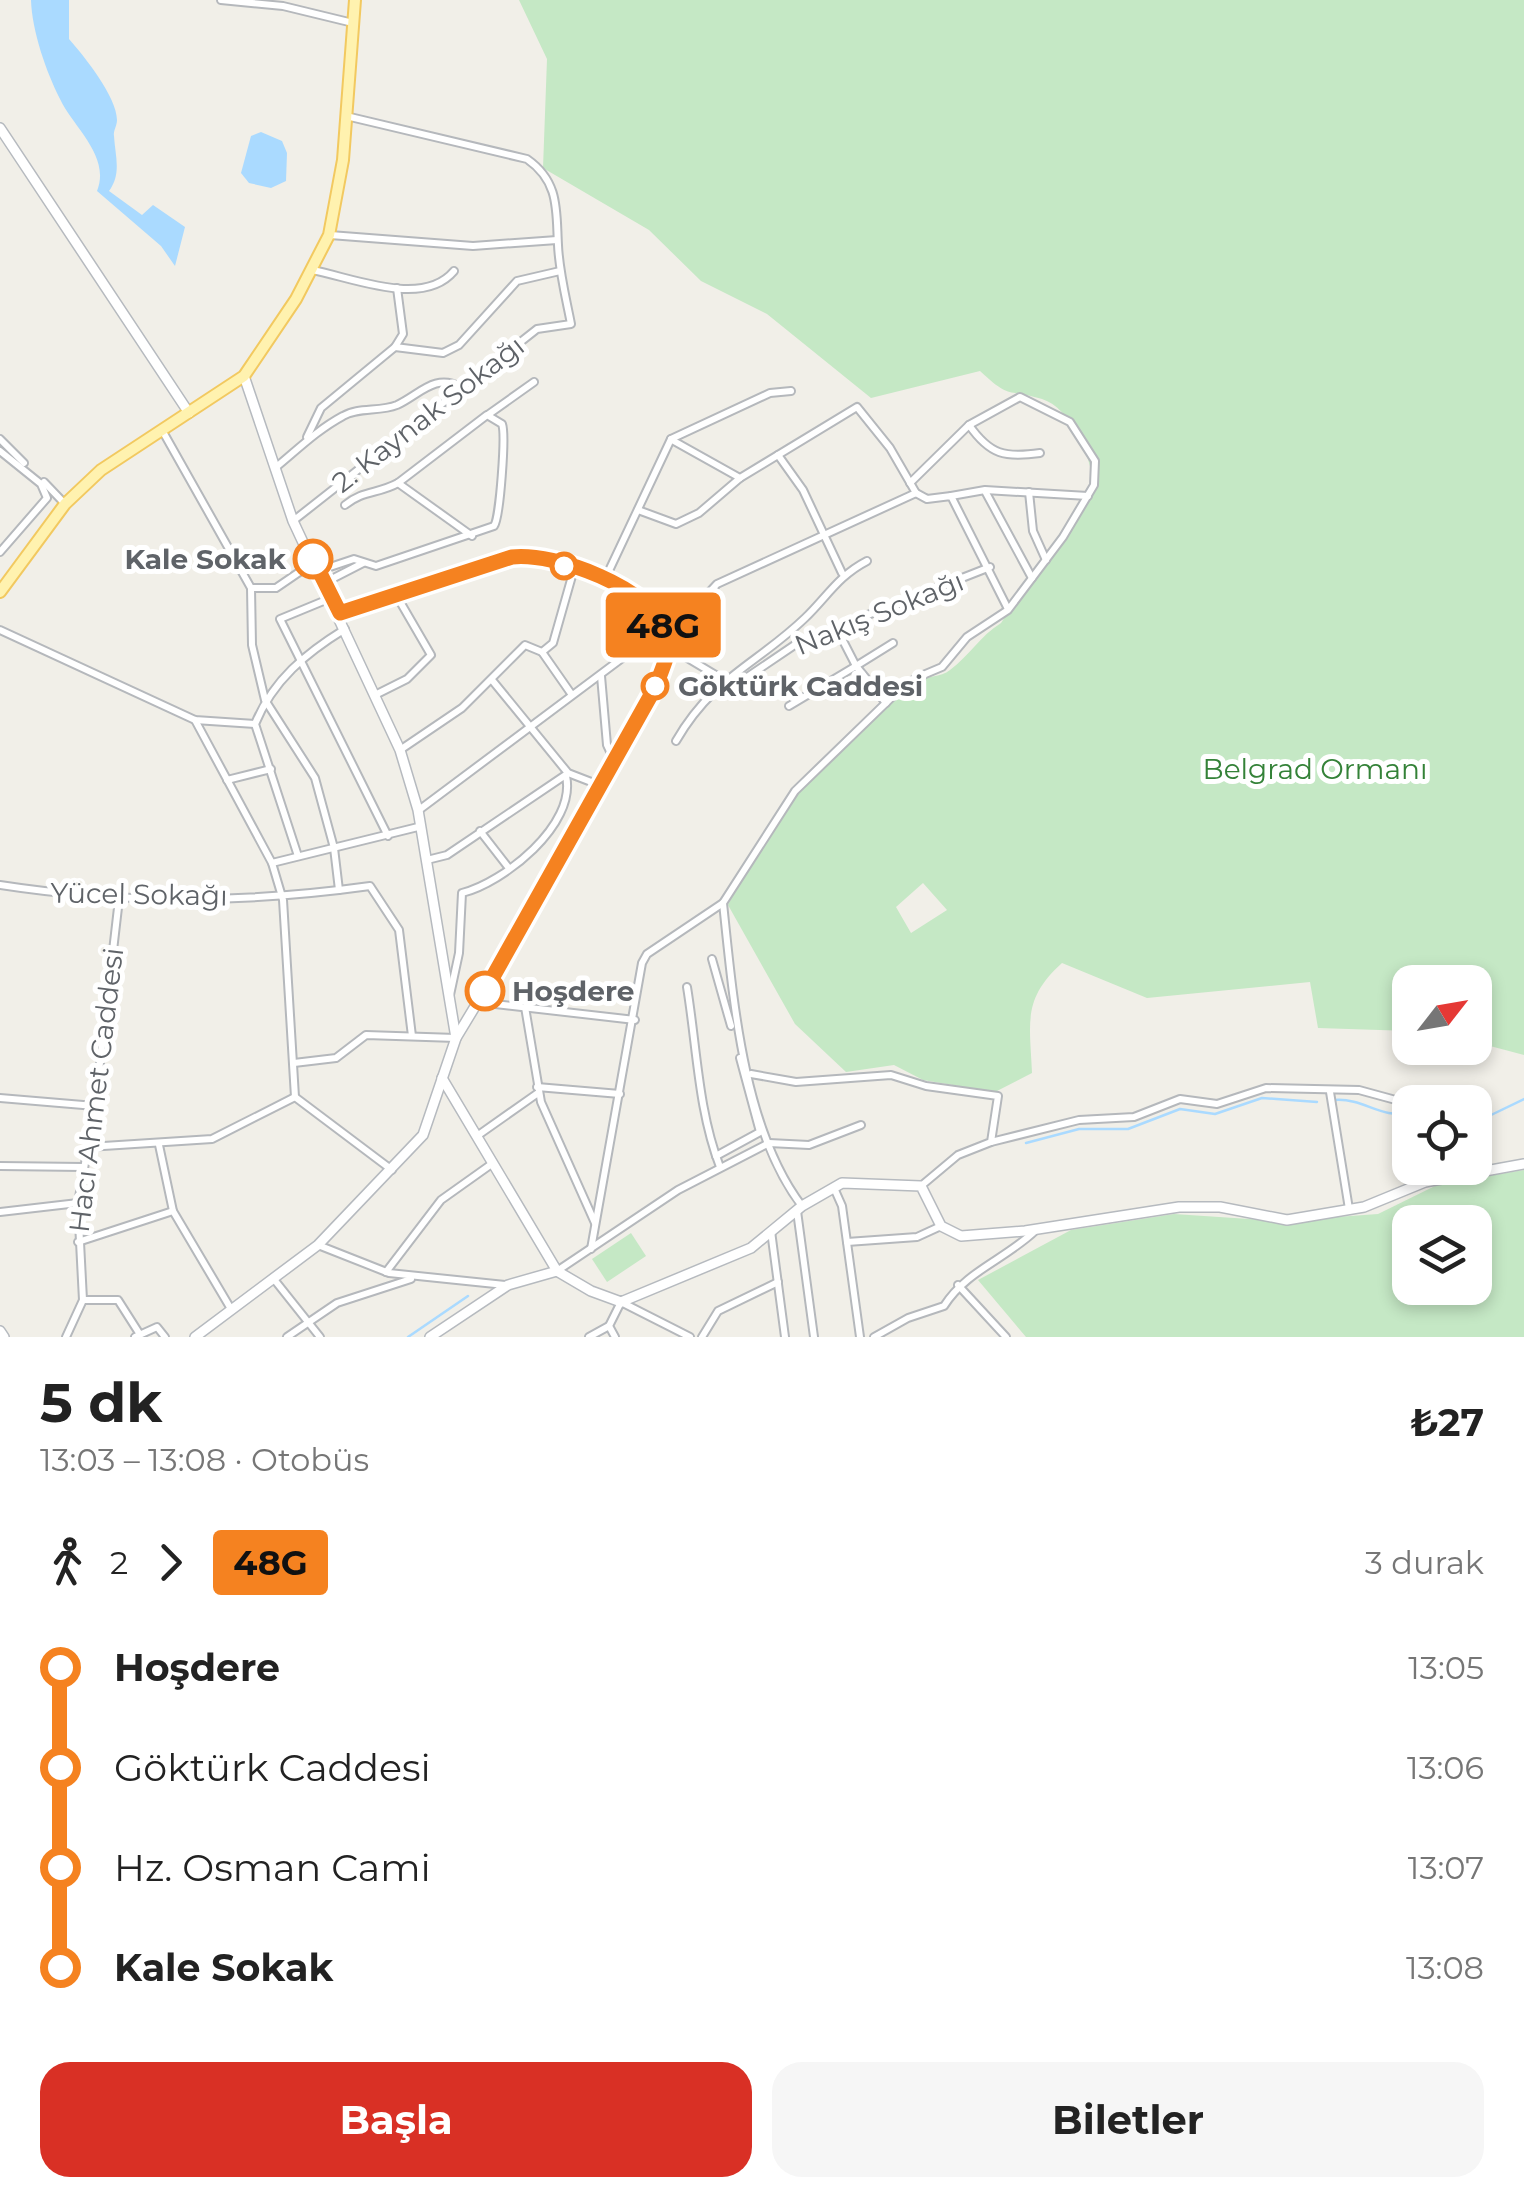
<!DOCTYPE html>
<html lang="tr">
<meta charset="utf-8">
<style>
:root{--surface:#fff;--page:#f6f6f6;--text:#222;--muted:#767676;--accent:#d93025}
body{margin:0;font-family:Montserrat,sans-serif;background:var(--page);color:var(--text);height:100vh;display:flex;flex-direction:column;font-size:38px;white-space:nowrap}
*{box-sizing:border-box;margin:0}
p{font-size:32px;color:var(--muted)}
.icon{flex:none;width:55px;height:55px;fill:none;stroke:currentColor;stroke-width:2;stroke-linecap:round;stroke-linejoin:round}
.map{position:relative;height:1337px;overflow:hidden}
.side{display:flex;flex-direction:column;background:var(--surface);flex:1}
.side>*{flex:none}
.badge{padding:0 20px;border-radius:8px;font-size:35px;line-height:65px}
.needle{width:65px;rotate:59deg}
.controls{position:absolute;left:1392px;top:965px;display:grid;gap:20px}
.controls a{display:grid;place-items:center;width:100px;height:100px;border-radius:20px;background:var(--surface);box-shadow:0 5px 15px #0003;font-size:50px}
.map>.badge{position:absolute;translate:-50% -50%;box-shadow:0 0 0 5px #fff}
.legs{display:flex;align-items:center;gap:15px;height:110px;padding:0 40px;font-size:32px}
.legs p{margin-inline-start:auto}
.summary{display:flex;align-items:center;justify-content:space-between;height:170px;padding:0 40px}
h1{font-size:55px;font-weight:700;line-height:75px}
.primary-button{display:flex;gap:20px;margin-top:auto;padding:20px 40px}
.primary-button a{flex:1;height:115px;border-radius:30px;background:var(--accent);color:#fff;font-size:40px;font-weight:700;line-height:115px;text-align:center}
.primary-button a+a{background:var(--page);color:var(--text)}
ul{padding:0 40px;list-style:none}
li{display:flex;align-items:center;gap:35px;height:100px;font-size:38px}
li i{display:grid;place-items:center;width:15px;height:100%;margin:0 12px;background:currentColor}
li i::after{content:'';width:25px;height:25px;margin:-12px;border:8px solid;border-radius:50%;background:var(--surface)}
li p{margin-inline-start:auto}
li:first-child i{background:linear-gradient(#0000 50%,currentColor 0)}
li:last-child i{background:linear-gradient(currentColor 50%,#0000 0)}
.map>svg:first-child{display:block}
.green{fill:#c5e8c5;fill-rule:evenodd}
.water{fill:#aadaff}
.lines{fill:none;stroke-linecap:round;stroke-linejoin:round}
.stream{stroke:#aadaff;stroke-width:2.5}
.street-casing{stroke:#b5b8bc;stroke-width:10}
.secondary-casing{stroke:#b6babf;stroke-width:12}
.primary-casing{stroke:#f2c960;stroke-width:14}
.street{stroke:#fff;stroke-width:6}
.secondary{stroke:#fff;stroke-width:9}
.primary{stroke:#fff2af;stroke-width:10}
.line-1-casing{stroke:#fff;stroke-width:22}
.line-1{stroke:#f58220;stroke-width:15}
.stop-1-dot{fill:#fff;stroke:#f58220;stroke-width:5}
.labels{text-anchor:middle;stroke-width:10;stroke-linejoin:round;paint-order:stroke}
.street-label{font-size:28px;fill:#5f6368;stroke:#fff}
.stop-label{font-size:28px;font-weight:bold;fill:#5f6368;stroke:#fff;text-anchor:start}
.park-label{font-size:28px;fill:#348238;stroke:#fff}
</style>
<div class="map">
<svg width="1524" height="1337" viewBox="0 0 1524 1337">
<rect width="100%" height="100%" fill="#f1efe8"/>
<!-- green -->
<g class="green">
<path d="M519,0h1005v1055l-49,-13v-60h-65v49l-92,-3 -8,-46 -163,16 -85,-35c-40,36 -32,60 -30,110l-37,19 -72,-12 -29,-15 -48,7 -51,-48 -67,-119c42,-87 107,-167 187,-222 10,-8 26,-5 35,-13 19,-14 30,-34 51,-47l92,-140c-2,-27 -22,-75 -51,-84 -36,-11 -31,1 -62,-28l-109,27 -104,-84 -66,-33 -52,-51 -106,-62 4,-109zM923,883l24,27 -36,23 -15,-26z"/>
<path d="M1524,1170v167h-498l-48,-57 93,-50 103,-16 106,7 98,-7 61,-30zM1410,1222h65v66h-65z"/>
<polygon points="631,1233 646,1256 607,1282 592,1259"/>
</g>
<!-- water -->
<g class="water">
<path d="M31,0h38v39c15,17 48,58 48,81 0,6 -4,11 -3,16 1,19 8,38 -5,55l33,24 11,-10 32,22 -10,39 -14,-20 -64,-55c14,-35 -24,-64 -37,-92 -14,-28 -28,-68 -29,-99z"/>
<polygon points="261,132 282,141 287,153 286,181 271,188 249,183 241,173 251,136"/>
</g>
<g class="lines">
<!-- stream -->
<g class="stream">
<path d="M1335,1100c30,-2 46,20 75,12"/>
<polyline points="1475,1118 1489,1116 1524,1099"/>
<polyline points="1026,1143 1079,1129 1128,1129 1180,1109 1215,1114 1262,1098 1317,1102"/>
<polyline points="408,1337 468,1296"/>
</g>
<!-- street casing -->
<g class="street-casing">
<g id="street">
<polyline points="221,0 283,6 353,23"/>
<polyline points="330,235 473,246 557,240"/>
<path d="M312,270c42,8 111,38 142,1"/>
<polyline points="395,347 443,353 459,345 517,281 560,271"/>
<polyline points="489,414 534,382"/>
<path d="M969,425c21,30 36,33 71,28"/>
<polyline points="162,430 251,588 252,645 265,700 315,778 334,848 339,890"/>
<polyline points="307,437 321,408 395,347 403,334 397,288"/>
<polyline points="0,439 24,463"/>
<polyline points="671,439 770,393 791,391"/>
<polyline points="672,440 740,478"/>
<polyline points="0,451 41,484 47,498 0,552"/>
<polyline points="778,455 803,490 842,573"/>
<path d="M275,468c22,-18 42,-38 68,-52 15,-9 37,-4 54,-11 22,-10 38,-32 63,-18"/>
<polyline points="44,482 65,504"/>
<polyline points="398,483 472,536"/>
<polyline points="985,491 1032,578"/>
<polyline points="1029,492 1033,531 1046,560"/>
<polyline points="916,493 927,499 951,496 1008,609"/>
<polyline points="951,496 985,490 1088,496"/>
<polyline points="638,510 676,524 699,513 740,478 857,407 890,448 916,493"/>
<path d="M293,521l244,-192 34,-5c-5,-26 -12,-53 -13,-79 -2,-34 2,-63 -31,-86l-181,-43"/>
<path d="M318,571l36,-12 22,7 118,-40c6,-8 12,-92 8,-102l-15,-9 -89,68c-20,11 -35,7 -53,22"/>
<polyline points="606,577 671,439"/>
<polyline points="324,583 363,563"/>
<polyline points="251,588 276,588 314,562"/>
<polyline points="331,598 280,619 388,836"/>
<polyline points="837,629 856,666 893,643"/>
<polyline points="0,630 195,720 255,724"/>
<polyline points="669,647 734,686 799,642 990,567"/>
<polyline points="542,652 553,643 574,569"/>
<polyline points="601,676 607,745 614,760"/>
<polyline points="492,680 568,773 599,785"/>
<polyline points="377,694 407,679 431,655 395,593"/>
<polyline points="789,706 856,666 886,703"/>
<polyline points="195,720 272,863 283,900 295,1097"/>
<path d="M676,741c37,-64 80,-76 129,-123 22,-21 33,-42 62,-57"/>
<polyline points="400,750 462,708 525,645 542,652 572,695"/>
<polyline points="227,780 271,769"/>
<polyline points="419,810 657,632 677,627 717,584 916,493"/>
<polyline points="480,831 508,867"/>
<path d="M298,856l-43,-132c18,-44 51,-71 90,-95"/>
<polyline points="427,860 447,855 567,774"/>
<polyline points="272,863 418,827"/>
<path d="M0,885c122,19 248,18 370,1l29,44 13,106"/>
<path d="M723,903c10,94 20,226 79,303"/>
<polyline points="712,959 731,1026"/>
<path d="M687,987c10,61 11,123 33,180"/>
<path d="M450,995l9,-42 3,-60c41,-10 115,-68 104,-117"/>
<polyline points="478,1002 635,1020"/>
<polyline points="525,1007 541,1102 595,1223"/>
<polyline points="294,1063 336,1058 366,1035 456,1038"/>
<polyline points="751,1074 796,1082 891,1075 926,1086 998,1096 991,1142 958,1155 921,1186"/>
<polyline points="537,1087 620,1094"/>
<polyline points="1330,1092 1349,1209"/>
<polyline points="295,1097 392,1170"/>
<polyline points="0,1098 95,1106"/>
<polyline points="477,1136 538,1093"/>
<polyline points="991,1142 1079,1120 1134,1117 1180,1099 1217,1104 1266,1088 1359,1090 1403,1102 1477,1097"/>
<polyline points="159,1145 173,1211 231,1309"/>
<polyline points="88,1147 212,1139 295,1097"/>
<polyline points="716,1156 760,1132 740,1058"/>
<polyline points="0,1166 83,1167"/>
<polyline points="834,1188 842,1206 860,1337"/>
<polyline points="797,1211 814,1337"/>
<polyline points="0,1212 78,1203"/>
<polyline points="771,1231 785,1337"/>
<polyline points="78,1242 173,1211"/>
<polyline points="847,1242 917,1237 941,1226"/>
<polyline points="318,1245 389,1273 505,1285"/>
<polyline points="591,1249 642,963 647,954 723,903 795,791 892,697 916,678 942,667 967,637 1008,610 1063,537 1094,485 1095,461 1070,422 1020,397 969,425 910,483"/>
<polyline points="557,1271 678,1190 769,1143 809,1145 861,1125"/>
<polyline points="386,1272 441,1200 493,1163"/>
<polyline points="273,1278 320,1337"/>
<polyline points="958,1285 1006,1337"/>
<polyline points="83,1300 118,1300 139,1333"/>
<polyline points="66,1337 83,1300 78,1203 95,1106 119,899"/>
<polyline points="135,1337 157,1327 165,1337"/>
<polyline points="287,1337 337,1303 411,1279"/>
<polyline points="589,1337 609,1326"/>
<polyline points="615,1337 609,1326 621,1302 690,1337"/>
<polyline points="702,1337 718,1311 778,1282"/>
<path d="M874,1337l34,-19 36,-12c22,-35 62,-47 92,-76"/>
</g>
</g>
<!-- secondary casing -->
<g class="secondary-casing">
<g id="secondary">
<polyline points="0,128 189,413"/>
<polyline points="244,376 293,521 400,750 418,810 456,1038"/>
<polyline points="442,1078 557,1271"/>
<polyline points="557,1271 591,1291 621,1302 751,1248 802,1206 842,1183 921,1186 941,1226 961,1236 1025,1231 1179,1207 1220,1207 1287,1220 1364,1207 1425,1182 1524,1164"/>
<polyline points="0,1331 4,1337"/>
<path d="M195,1337l123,-92 105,-110 33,-97 79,-131 121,-221c5,-16 17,-36 12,-52 -13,-42 -112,-84 -151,-78 -59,9 -121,37 -177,57"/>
<polyline points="430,1337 508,1285 557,1271"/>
</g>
</g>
<!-- primary casing -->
<g class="primary-casing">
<polyline id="primary" points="0,592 65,504 101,470 244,376 296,299 329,235 343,160 355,0"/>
</g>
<!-- street -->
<use href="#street" class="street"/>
<!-- secondary -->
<use href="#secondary" class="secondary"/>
<!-- primary -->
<use href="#primary" class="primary"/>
</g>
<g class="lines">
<!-- line-1 casing -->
<g class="line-1-casing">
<path id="line-1" d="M313,559l27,54 172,-56c43,-5 140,31 156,76 5,16 -7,37 -12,53l-171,305"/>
</g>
<!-- line-1 -->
<use href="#line-1" class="line-1"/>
</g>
<!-- markers -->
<g class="stop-1-dot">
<circle cx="313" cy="559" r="18"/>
<circle cx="564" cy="566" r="12"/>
<circle cx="655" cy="686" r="12"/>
<circle cx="485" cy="991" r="18"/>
</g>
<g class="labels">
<!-- street labels -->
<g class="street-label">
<text transform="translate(428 414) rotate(-38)" y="10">2. Kaynak Sokağı</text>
<text transform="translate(879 613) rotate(-22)" y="10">Nakış Sokağı</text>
<text transform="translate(139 894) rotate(1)" y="10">Yücel Sokağı</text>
<text transform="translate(96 1090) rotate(-83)" y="10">Hacı Ahmet Caddesi</text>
</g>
<!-- stop labels -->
<g class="stop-label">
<text x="286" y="569" text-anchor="end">Kale Sokak</text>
<text x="678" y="696">Göktürk Caddesi</text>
<text x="512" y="1001">Hoşdere</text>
</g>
<!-- park labels -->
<g class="park-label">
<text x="1315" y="779">Belgrad Ormanı</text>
</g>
</g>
</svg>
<div class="controls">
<a><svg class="needle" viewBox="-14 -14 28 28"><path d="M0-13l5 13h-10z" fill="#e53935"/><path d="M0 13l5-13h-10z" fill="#767676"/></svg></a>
<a><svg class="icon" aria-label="locate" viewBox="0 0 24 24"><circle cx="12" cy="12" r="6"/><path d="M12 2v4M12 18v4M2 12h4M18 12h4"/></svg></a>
<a><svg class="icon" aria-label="layers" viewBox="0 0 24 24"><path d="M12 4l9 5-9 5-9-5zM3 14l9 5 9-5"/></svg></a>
</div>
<b class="badge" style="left:663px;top:625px;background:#f58220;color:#111">48G</b>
</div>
<section class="side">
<div class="summary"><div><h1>5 dk</h1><p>13:03 – 13:08 · Otobüs</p></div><b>₺27</b></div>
<div class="legs"><svg class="icon" aria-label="walk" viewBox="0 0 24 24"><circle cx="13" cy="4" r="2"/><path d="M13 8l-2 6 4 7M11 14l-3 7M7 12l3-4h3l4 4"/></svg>2<svg class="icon" aria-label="forward" viewBox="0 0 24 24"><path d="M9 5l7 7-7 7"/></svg><b class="badge" style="background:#f58220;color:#111">48G</b><p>3 durak</p></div>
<ul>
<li><i style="color:#f58220"></i><b>Hoşdere</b><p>13:05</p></li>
<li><i style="color:#f58220"></i><span>Göktürk Caddesi</span><p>13:06</p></li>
<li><i style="color:#f58220"></i><span>Hz. Osman Cami</span><p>13:07</p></li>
<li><i style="color:#f58220"></i><b>Kale Sokak</b><p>13:08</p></li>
</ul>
<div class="primary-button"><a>Başla</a><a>Biletler</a></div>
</section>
